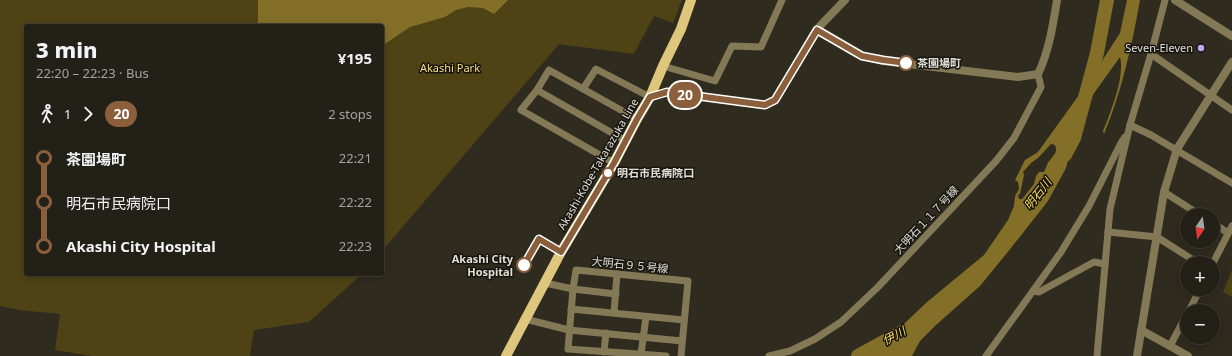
<!DOCTYPE html>
<meta charset="utf-8">
<style>
:root{--surface:#232017;--page:#2f2d24;--text:#f1f3f6;--muted:#a3a3a1;--line:#403e36}
body{margin:0;font-family:"Noto Sans","Noto Sans JP",sans-serif;background:var(--page);color:var(--text);height:100vh;display:flex;flex-direction:column;font-size:15px;white-space:nowrap}
*{box-sizing:border-box;margin:0}
p{font-size:13px;color:var(--muted)}
.icon{flex:none;width:22px;height:22px;fill:none;stroke:currentColor;stroke-width:2;stroke-linecap:round;stroke-linejoin:round}
.map{position:relative;flex:1;overflow:hidden}
.details{position:absolute;left:24px;top:24px;width:360px;height:252px;display:flex;flex-direction:column;background:var(--surface);border-radius:4px;box-shadow:0 2px 10px #0003,0 0 0 1px var(--line)}
.details>*{flex:none}
.badge{padding:0 8px;border-radius:13px;font-size:14px;line-height:26px}
.needle{width:26px;rotate:193deg}
.tools{position:absolute;left:1180px;top:208px;display:grid;gap:8px}
.tools a{display:grid;place-items:center;width:40px;height:40px;border-radius:50%;background:var(--surface);box-shadow:0 2px 10px #0003,0 0 0 1px var(--line);font-size:20px}
.map>.badge{position:absolute;translate:-50% -50%;box-shadow:0 0 0 2px #fff}
.legs{display:flex;align-items:center;gap:6px;height:44px;padding:0 12px;font-size:13px}
.legs p{margin-inline-start:auto}
.head{display:flex;align-items:center;justify-content:space-between;height:68px;padding:0 12px}
h1{font-size:22px;font-weight:800;line-height:30px}
ul{padding:0 12px;list-style:none}
li{display:flex;align-items:center;gap:14px;height:44px;font-size:15px}
li i{display:grid;place-items:center;width:6px;height:100%;margin:0 5px;background:currentColor}
li i::after{content:'';width:10px;height:10px;margin:-5px;border:3px solid;border-radius:50%;background:var(--surface)}
li p{margin-inline-start:auto}
li:first-child i{background:linear-gradient(#0000 50%,currentColor 0)}
li:last-child i{background:linear-gradient(currentColor 50%,#0000 0)}
.map>svg:first-child{display:block}
.green{fill:#4f4215}
.water{fill:#836f28;fill-rule:evenodd}
.lines{fill:none;stroke-linecap:round;stroke-linejoin:round}
.river{stroke:#836f28;stroke-width:14}
.minor{stroke:#847956;stroke-width:7}
.tertiary{stroke:#847956;stroke-width:8}
.primary{stroke:#dec77c;stroke-width:10}
.line-1-casing{stroke:#fff;stroke-width:9}
.line-1{stroke:#8b5e3c;stroke-width:6}
.poi-dot{fill:#c5a6f0;stroke:#15140e;stroke-width:1.5}
.stop-1-dot{fill:#fff;stroke:#8b5e3c;stroke-width:2}
.labels{text-anchor:middle;stroke-width:3;stroke-linejoin:round;paint-order:stroke}
.poi-label{font-size:11px;fill:#e1ded6;stroke:#15140e;text-anchor:end}
.stop-label{font-size:11px;font-weight:bold;fill:#e1ded6;stroke:#15140e;text-anchor:start}
.park-label{font-size:11px;fill:#fade82;stroke:#15140e}
.street-label{font-size:11px;fill:#e1ded6;stroke:#15140e}
.water-label{font-size:12px;font-style:italic;fill:#fedb60;stroke:#15140e}
</style>
<div class="map">
<svg width="1232" height="356" viewBox="0 0 1232 356">
<rect width="100%" height="100%" fill="#2f2b1f"/>
<!-- green -->
<g class="green">
<polygon points="0,0 682,0 673,23 654,16 634,54 559,44 382,251 382,26 26,26 26,274 362,274 309,322 254,330 250,356 92,356 55,350 60,314 19,310 0,306"/>
<polygon points="1232,270 1232,297 1223,292"/>
</g>
<!-- water -->
<g class="water">
<polygon points="258,0 508,0 494,14 483,8 468,7 456,10 445,17 410,27 382,46 382,26 257,26 258,20"/>
<path d="M1127,0h13c-8,45 -18,91 -36,134l-1,-3c8,-19 22,-55 17,-74l-28,39 -13,15v7l-13,50 -18,33 -37,47 -31,38 -44,39 -16,16 -8,15h-46l10,-9 9,-5 42,-40 57,-47 24,-35 6,-14 1,-10 4,-7 -1,-7 -3,-2 10,-20 13,-8 51,-71 31,-48zM1051,144l4,1c3,7 -1,10 -5,15 -3,3 -4,8 -6,12h-5l-3,4 -2,8 -12,15h-3l-1,-4 2,-1 4,-19 -1,-3 8,-9 7,-5z"/>
</g>
<g class="lines">
<!-- river -->
<g class="river">
<polyline points="1065,155 1074,138 1097,53 1107,0"/>
<polyline points="858,356 902,332"/>
</g>
<!-- minor -->
<g class="minor">
<polyline points="1151,54 1232,110"/>
<polyline points="663,66 715,81 732,46 761,47 782,0"/>
<polyline points="583,89 596,69 650,97"/>
<polyline points="537,90 626,141"/>
<polyline points="1130,125 1151,135 1232,183"/>
<polyline points="614,163 521,110 537,90 549,70 637,119"/>
<polyline points="1164,192 1200,215"/>
<polyline points="1213,223 1228,233"/>
<polyline points="1108,232 1157,237 1198,263"/>
<polyline points="1213,263 1232,226"/>
<polyline points="545,283 573,289 616,294"/>
<polyline points="1033,291 1039,292 1094,262 1105,264"/>
<polyline points="571,309 684,320"/>
<polyline points="1189,311 1200,289"/>
<polyline points="614,313 617,274"/>
<polyline points="525,319 569,330 682,341"/>
<polyline points="1170,346 1187,314"/>
<polyline points="604,352 606,333"/>
<polyline points="641,354 646,317"/>
<polyline points="666,356 568,349 573,289 576,270 688,281 681,356"/>
<polyline points="769,356 790,351 815,339 841,322 878,287 996,161 1014,138 1041,87 1038,74"/>
<polyline points="986,356 1061,252 1089,206 1121,143 1125,137"/>
<polyline points="1097,356 1110,209 1130,125 1151,54 1165,0"/>
</g>
<!-- tertiary -->
<g class="tertiary">
<polyline points="1175,0 1232,36"/>
<path d="M817,29l45,27 21,5 135,16 20,-3c11,-23 15,-49 19,-74"/>
<polyline points="650,97 667,92 765,105 775,100 817,29 845,0"/>
<polyline points="1141,330 1188,356"/>
<polyline points="1137,356 1164,192 1177,149 1232,62"/>
</g>
<!-- primary -->
<polyline class="primary" points="506,356 561,252 614,163 637,119 650,97 663,66 681,29 691,0"/>
</g>
<g class="lines">
<!-- line-1 casing -->
<g class="line-1-casing">
<polyline id="line-1" points="524,265 539,239 561,252 614,163 637,119 650,97 667,92 765,105 775,100 817,30 862,56 883,60 906,63"/>
</g>
<!-- line-1 -->
<use href="#line-1" class="line-1"/>
</g>
<!-- markers -->
<circle class="poi-dot" cx="1201" cy="48" r="4"/>
<g class="stop-1-dot">
<circle cx="906" cy="63" r="7"/>
<circle cx="608" cy="173" r="5"/>
<circle cx="524" cy="265" r="7"/>
</g>
<g class="labels">
<!-- poi labels -->
<g class="poi-label">
<text x="1193" y="52">Seven-Eleven</text>
</g>
<!-- stop labels -->
<g class="stop-label">
<text x="917" y="67">茶園場町</text>
<text x="617" y="177">明石市民病院口</text>
<text x="513" y="263" text-anchor="end">Akashi City<tspan x="513" dy="13">Hospital</tspan></text>
</g>
<!-- park labels -->
<g class="park-label">
<text x="450" y="72">Akashi Park</text>
</g>
<!-- street labels -->
<g class="street-label">
<text transform="translate(598 164) rotate(-60)" y="4">Akashi-Kobe-Takarazuka Line</text>
<text transform="translate(926 220) rotate(-47)" y="4">大明石１１７号線</text>
<text transform="translate(630 265) rotate(6)" y="4">大明石９５号線</text>
</g>
<!-- water labels -->
<g class="water-label">
<text transform="translate(1038 194) rotate(-52)" y="4">明石川</text>
<text transform="translate(894 336) rotate(-28)" y="4">伊川</text>
</g>
</g>
</svg>
<div class="tools">
<a><svg class="needle" viewBox="-14 -14 28 28"><path d="M0-13l5 13h-10z" fill="#e53935"/><path d="M0 13l5-13h-10z" fill="#a3a3a1"/></svg></a>
<a>+</a>
<a>−</a>
</div>
<b class="badge" style="left:685px;top:95px;background:#8b5e3c;color:#fff">20</b>
<section class="details">
<div class="head"><div><h1>3 min</h1><p>22:20 – 22:23 · Bus</p></div><b>¥195</b></div>
<div class="legs"><svg class="icon" aria-label="walk" viewBox="0 0 24 24"><circle cx="13" cy="4" r="2"/><path d="M13 8l-2 6 4 7M11 14l-3 7M7 12l3-4h3l4 4"/></svg>1<svg class="icon" aria-label="forward" viewBox="0 0 24 24"><path d="M9 5l7 7-7 7"/></svg><b class="badge" style="background:#8b5e3c;color:#fff">20</b><p>2 stops</p></div>
<ul>
<li><i style="color:#8b5e3c"></i><b>茶園場町</b><p>22:21</p></li>
<li><i style="color:#8b5e3c"></i><span>明石市民病院口</span><p>22:22</p></li>
<li><i style="color:#8b5e3c"></i><b>Akashi City Hospital</b><p>22:23</p></li>
</ul>
</section>
</div>
